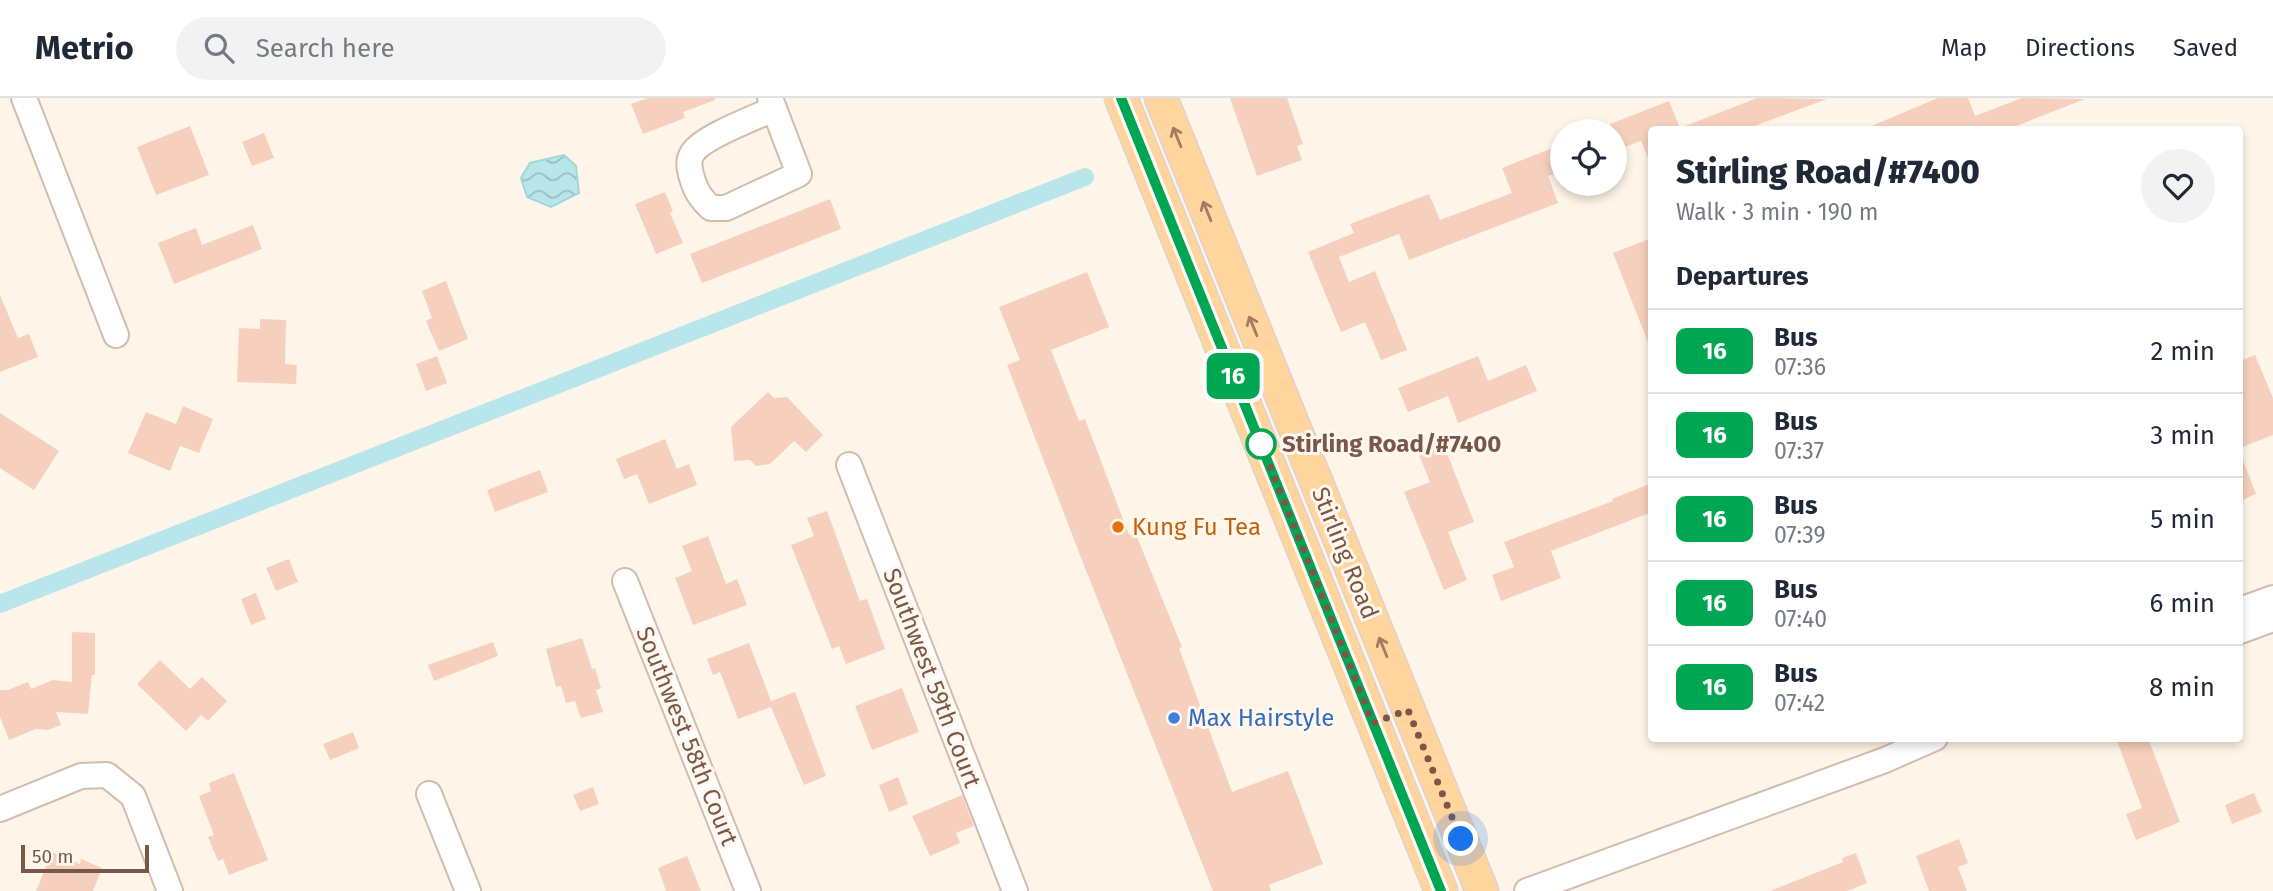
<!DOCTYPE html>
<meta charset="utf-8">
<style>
:root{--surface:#fff;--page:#f2f2f3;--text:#1f2937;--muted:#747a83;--line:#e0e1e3}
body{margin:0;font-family:"Fira Sans",sans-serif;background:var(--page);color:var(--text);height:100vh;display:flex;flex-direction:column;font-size:26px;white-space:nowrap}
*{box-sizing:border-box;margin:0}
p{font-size:23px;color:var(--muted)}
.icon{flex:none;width:38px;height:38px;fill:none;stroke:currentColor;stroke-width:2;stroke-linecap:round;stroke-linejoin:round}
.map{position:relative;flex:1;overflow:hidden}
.side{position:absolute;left:1648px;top:28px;width:595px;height:616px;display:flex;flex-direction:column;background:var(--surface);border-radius:7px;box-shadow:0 4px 10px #0003}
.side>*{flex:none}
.badge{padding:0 14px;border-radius:10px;font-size:24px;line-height:46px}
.buttons{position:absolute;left:1550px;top:21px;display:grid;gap:14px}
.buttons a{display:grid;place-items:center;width:77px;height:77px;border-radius:50%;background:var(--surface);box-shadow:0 4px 10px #0003;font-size:35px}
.scale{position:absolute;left:21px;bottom:18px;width:128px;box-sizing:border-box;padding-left:7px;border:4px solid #7a5749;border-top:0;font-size:19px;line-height:24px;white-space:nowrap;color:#7a5749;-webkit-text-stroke:5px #fff8ef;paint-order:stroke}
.you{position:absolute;width:35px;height:35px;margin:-18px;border:5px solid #fff;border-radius:50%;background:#1a73e8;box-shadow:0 0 0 10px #1a73e833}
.map>.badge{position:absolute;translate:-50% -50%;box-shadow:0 0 0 4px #fff}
h2{padding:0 28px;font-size:26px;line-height:63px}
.round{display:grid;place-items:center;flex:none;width:74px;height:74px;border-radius:37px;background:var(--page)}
.headline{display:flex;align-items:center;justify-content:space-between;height:119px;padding:0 28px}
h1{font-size:33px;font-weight:800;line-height:52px}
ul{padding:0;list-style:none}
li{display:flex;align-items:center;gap:21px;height:84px;padding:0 28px;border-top:2px solid var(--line)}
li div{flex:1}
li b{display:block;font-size:26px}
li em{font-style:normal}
li .badge{min-width:77px;font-weight:700;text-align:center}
header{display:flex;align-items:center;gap:42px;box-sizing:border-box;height:98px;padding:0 35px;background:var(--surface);border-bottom:2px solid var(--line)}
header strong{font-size:33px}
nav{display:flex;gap:38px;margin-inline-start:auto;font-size:24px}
.search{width:490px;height:63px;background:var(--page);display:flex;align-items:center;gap:18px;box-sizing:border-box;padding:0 24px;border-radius:38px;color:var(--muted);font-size:26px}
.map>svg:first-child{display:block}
.water{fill:url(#water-waves);stroke:#9fd7dc;stroke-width:2}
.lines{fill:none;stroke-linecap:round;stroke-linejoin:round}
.canal{stroke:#b9e6ea;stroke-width:18}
.building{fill:#f6d0bc}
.minor-casing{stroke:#d4bcae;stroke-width:28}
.major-casing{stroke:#dcd3d0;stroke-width:35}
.minor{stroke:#fff;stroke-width:24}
.major{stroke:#ffd49d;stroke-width:32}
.oneway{stroke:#a27c62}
.line-casing{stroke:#fff;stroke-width:16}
.line{stroke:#00a651;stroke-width:10}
.walk{stroke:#7a5749;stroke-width:7;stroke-dasharray:0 12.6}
.stop-dot{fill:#fff;stroke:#00a651;stroke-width:3.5}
.food-dot{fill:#e8710a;stroke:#fff8ef;stroke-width:2.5}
.shop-dot{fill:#3f7fe0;stroke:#fff8ef;stroke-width:2.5}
.labels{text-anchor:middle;stroke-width:6;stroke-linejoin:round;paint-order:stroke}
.stop-label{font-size:24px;font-weight:bold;fill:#7a5749;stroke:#fff8ef;text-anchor:start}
.food-label{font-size:24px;fill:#c56008;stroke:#fff8ef;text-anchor:start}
.street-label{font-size:24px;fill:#7a5749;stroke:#fff8ef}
.shop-label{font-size:24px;fill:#366cbe;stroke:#fff8ef;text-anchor:start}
</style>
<header>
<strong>Metrio</strong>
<div class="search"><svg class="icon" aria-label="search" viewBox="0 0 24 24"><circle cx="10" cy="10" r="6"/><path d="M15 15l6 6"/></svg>Search here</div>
<nav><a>Map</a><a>Directions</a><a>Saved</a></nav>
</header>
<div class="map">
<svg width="2273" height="793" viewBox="0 0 2273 793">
<defs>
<pattern id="water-waves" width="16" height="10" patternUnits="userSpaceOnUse" patternTransform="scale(1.75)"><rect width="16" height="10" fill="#b9e6ea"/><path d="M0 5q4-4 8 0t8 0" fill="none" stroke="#9bbdc0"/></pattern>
</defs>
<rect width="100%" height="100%" fill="#fef4e7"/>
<!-- water -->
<polygon class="water" points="564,57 576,68 579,95 551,109 527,99 521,80 530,65"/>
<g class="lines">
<!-- canal -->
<polyline class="canal" points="0,506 1085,79"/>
</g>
<!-- building -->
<g class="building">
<polygon points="648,0 715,0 715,2 683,14 685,20 643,36 631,6"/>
<polygon points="1230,0 1287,0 1303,46 1297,48 1302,62 1257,78"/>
<polygon points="1757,0 1827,1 1744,32 1652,32 1651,67 1641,43 1619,51 1615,33 1612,33 1610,26 1669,3 1680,30"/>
<polygon points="1938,0 1968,0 1975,18 2022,0 2085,1 2006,32 1862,32"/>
<polygon points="190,28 209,77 156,97 137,49"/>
<polygon points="264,35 274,60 252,68 242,44"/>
<polygon points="1563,46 1563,73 1548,78 1558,105 1409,162 1399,136 1339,159 1349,184 1375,173 1407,252 1381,262 1365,224 1341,234 1308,154 1354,135 1350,126 1429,96 1440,122 1512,95 1502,70"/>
<polygon points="665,94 673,113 670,115 683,145 656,156 635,106"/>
<polygon points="830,101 841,131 702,185 690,156"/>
<polygon points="253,127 262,151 174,186 158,145 196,130 202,147"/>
<polygon points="1652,140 1652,252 1651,252 1613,155"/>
<polygon points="1087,174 1109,229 1051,252 1079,323 1085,321 1129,437 1135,434 1182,549 1179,550 1232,694 1288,673 1323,766 1269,787 1271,793 1213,793 1080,457 1007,267 1020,262 999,209"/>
<polygon points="446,183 468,241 439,253 426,223 432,220 422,193"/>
<polygon points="0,197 18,240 29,236 38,259 0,274"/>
<polygon points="260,221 286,222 285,266 297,267 296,286 237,284 239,230 260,231"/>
<polygon points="2255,257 2273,300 2273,337 2240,350 2240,263"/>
<polygon points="437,258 447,285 426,293 416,266"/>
<polygon points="1478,258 1488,283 1526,267 1537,293 1458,325 1448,298 1408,314 1398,290"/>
<polygon points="768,294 774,300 787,299 823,337 806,354 794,343 770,366 756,368 750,362 734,363 731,329"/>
<polygon points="183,308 213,321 199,355 180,348 170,373 128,355 146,314 176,326"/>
<polygon points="0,315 59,353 34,392 0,370"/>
<polygon points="665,341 677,371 689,366 697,387 649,406 637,376 624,381 616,361"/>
<polygon points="1443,345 1474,424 1448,434 1467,482 1444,492 1404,394 1430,384 1418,354"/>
<polygon points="2241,357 2256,396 2240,403 2240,358"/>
<polygon points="540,372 548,394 495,414 487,392"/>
<polygon points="1652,385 1652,414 1551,453 1561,480 1501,503 1492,477 1514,469 1504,444 1613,403 1612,401"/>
<polygon points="827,413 860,503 867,501 885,551 846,566 839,548 832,551 791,447 814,438 807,420"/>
<polygon points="708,438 726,486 737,481 747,507 693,527 675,480 692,473 682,448"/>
<polygon points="289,461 298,484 276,493 266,470"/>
<polygon points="256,495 266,521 251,527 241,501"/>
<polygon points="72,534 95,535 95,577 92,577 88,616 56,614 61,627 48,632 36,631 9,642 0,619 0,592 8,592 28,584 31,591 53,582 72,584"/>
<polygon points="582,540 592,571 595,570 601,590 596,592 603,614 581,620 575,603 566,605 561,588 556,589 546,551"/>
<polygon points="493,544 498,558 434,583 428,567"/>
<polygon points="749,545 771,603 795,594 826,678 804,687 771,609 738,621 720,574 713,577 707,561"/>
<polygon points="160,562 190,591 202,579 227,603 208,623 201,617 186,633 137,586"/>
<polygon points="902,590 919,634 872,652 855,608"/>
<polygon points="353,634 359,650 330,662 323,646"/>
<polygon points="2116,640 2148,640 2180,724 2136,742 2126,716 2142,710"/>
<polygon points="234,675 268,762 229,777 223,761 218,763 208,739 214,737 199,698 211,693 209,685"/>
<polygon points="898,679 908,706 889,714 879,687"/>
<polygon points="593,689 599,706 580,713 573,697"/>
<polygon points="2254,695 2262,714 2232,726 2225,707"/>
<polygon points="962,697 974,728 956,735 960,745 930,758 912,718"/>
<polygon points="1959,741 1968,765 1958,769 1967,793 1929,793 1916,758"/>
<polygon points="52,754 80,766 81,761 102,770 93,793 36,793"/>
<polygon points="1856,755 1867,785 1847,793 1770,793 1843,764 1842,760"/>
<polygon points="687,758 701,793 666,793 658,770"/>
</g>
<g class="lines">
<!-- minor casing -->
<g class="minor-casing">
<g id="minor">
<polyline points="24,0 116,237"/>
<path d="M770,0l29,76 -73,34h-15c-9,-8 -15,-16 -18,-27 -3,-9 -6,-19 -1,-27 8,-16 64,-37 82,-45"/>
<polyline points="849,367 1015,793"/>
<polyline points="625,483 748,793"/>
<polyline points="2240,512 2273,500"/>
<polyline points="2240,533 2273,521"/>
<polyline points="429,696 468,793"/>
<polyline points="0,711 81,678 107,677 133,698 170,793"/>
<polyline points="1527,793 1885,662 1935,640"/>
</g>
</g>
<!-- major casing -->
<g class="major-casing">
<g id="major">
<polyline points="1121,0 1441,793"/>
<polyline points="1161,0 1482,793"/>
</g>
</g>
<!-- minor -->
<use href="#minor" class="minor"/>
<!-- major -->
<use href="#major" class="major"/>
</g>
<!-- one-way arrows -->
<defs><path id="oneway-shaft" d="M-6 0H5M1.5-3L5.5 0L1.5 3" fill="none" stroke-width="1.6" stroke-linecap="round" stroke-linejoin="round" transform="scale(1.75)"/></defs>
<g class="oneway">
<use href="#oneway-shaft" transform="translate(1177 39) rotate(-112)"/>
<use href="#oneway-shaft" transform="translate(1207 113) rotate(-112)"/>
<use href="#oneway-shaft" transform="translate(1253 228) rotate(-112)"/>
<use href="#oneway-shaft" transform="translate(1383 549) rotate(-112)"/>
</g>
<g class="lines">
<!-- line casing -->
<g class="line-casing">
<polyline id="line" points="1121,0 1441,793"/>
</g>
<!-- line -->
<use href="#line" class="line"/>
<!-- walk -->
<polyline class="walk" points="1261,346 1373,625 1408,612 1461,741"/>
</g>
<!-- markers -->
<circle class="stop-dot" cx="1261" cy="346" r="14"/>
<circle class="food-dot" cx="1118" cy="429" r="7"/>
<circle class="shop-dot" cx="1174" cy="620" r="7"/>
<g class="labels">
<!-- stop labels -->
<g class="stop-label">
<text x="1282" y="354">Stirling Road/#7400</text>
</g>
<!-- food labels -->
<g class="food-label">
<text x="1132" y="437">Kung Fu Tea</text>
</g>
<!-- street labels -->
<g class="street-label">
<text transform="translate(1345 455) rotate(68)" y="8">Stirling Road</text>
<text transform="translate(932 580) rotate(69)" y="8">Southwest 59th Court</text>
<text transform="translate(687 638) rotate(68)" y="8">Southwest 58th Court</text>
</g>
<!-- shop labels -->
<g class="shop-label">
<text x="1188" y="628">Max Hairstyle</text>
</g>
</g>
</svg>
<div class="buttons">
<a><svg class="icon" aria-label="locate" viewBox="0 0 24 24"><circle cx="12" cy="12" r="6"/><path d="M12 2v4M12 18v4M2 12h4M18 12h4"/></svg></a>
</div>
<div class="scale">50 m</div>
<div class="you" style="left:1461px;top:741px"></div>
<b class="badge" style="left:1233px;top:278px;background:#00a651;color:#fff">16</b>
<section class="side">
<div class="headline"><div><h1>Stirling Road/#7400</h1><p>Walk · 3 min · 190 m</p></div><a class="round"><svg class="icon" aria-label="heart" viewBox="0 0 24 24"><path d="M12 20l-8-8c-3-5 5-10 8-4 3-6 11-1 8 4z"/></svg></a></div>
<h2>Departures</h2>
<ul>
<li><span class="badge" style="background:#00a651;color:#fff">16</span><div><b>Bus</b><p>07:36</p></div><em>2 min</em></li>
<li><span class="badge" style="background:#00a651;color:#fff">16</span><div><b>Bus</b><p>07:37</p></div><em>3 min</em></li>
<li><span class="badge" style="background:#00a651;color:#fff">16</span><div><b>Bus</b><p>07:39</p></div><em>5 min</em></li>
<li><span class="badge" style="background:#00a651;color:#fff">16</span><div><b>Bus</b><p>07:40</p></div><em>6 min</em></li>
<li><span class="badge" style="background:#00a651;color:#fff">16</span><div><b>Bus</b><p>07:42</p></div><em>8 min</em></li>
</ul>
</section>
</div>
